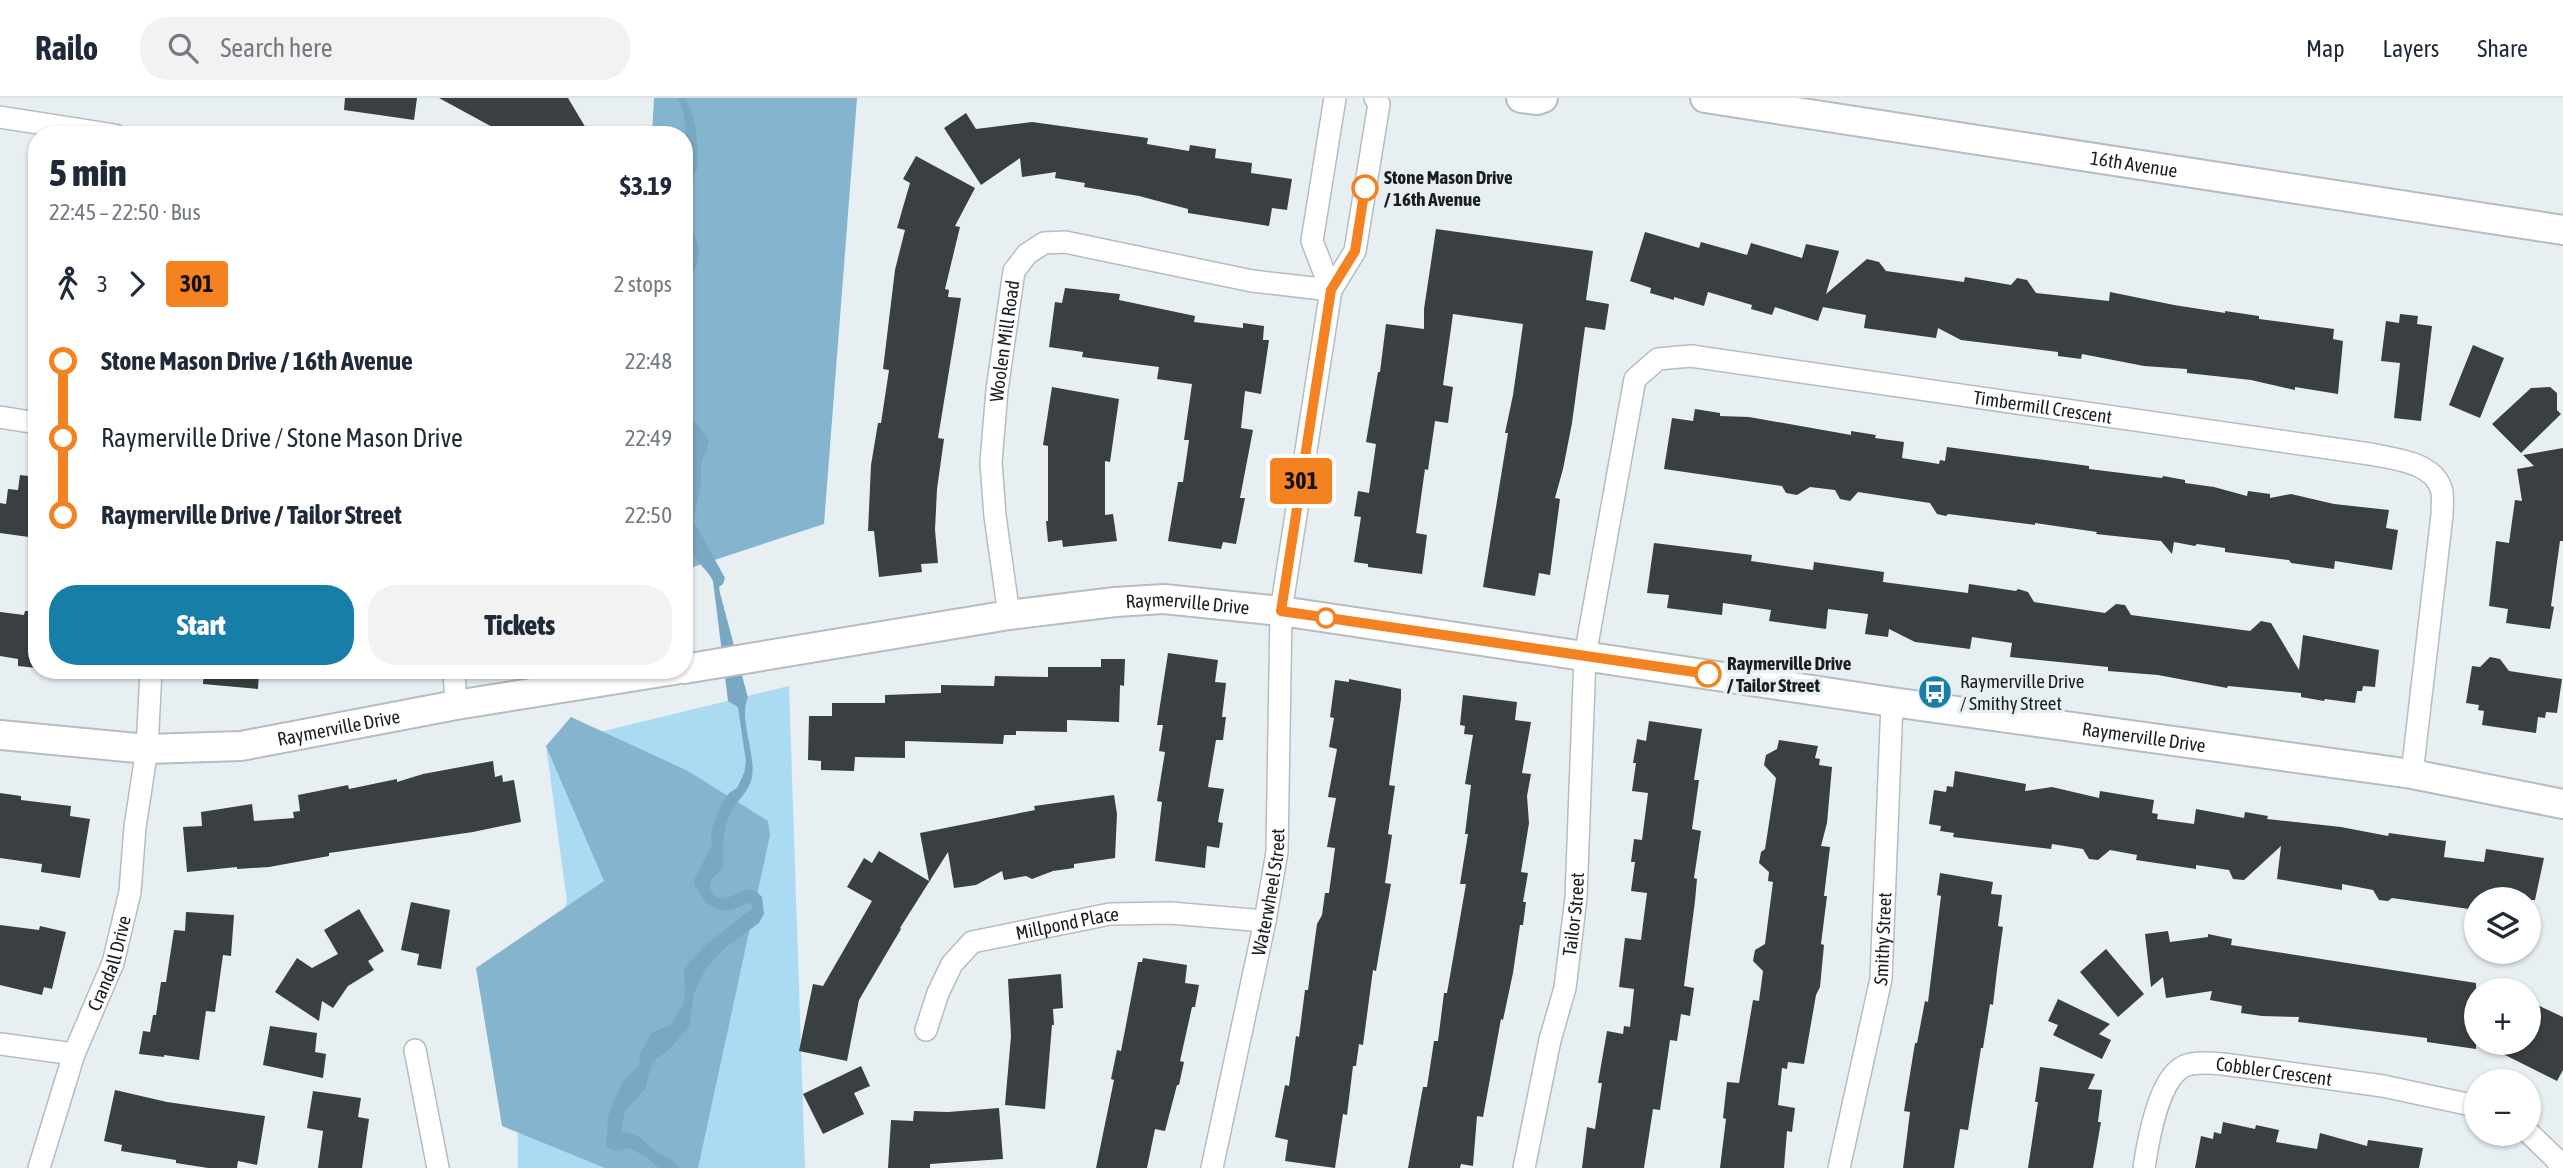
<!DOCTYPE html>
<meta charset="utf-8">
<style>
:root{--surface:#fff;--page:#f2f2f3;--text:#1f2937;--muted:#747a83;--line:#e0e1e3;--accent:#177ea8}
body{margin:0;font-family:"Asap Condensed",sans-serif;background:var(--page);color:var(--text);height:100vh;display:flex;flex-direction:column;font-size:26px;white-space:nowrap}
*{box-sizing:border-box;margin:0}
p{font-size:23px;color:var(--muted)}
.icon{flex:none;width:38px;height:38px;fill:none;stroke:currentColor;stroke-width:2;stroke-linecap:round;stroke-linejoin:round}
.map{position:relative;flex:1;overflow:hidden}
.side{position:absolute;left:28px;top:28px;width:665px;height:553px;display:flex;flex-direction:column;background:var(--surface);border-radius:28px;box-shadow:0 2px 5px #0004}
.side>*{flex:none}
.badge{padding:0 14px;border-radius:5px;font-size:24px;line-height:46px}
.controls{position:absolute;left:2464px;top:789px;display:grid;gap:14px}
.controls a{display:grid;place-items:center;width:77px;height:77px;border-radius:50%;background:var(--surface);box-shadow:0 2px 5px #0004;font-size:35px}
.map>.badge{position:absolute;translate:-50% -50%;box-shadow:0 0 0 4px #fff}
.legs{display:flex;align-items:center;gap:10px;height:77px;padding:0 21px;font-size:23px}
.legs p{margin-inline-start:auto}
.head{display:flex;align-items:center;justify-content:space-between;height:119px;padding:0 21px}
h1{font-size:38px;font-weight:800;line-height:52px}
.primary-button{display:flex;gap:14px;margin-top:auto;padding:14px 21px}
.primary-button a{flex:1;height:80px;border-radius:28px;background:var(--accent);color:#fff;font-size:28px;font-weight:800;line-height:80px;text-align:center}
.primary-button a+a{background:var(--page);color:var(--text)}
ul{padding:0 21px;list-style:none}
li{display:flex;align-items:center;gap:24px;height:77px;font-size:26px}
li i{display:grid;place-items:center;width:10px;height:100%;margin:0 9px;background:currentColor}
li i::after{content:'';width:18px;height:18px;margin:-9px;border:5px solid;border-radius:50%;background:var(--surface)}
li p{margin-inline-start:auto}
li:first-child i{background:linear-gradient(#0000 50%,currentColor 0)}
li:last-child i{background:linear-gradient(currentColor 50%,#0000 0)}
header{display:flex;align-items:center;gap:42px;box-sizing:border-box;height:98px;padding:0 35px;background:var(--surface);border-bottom:2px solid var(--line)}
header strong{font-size:33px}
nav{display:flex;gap:38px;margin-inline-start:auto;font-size:24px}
.search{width:490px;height:63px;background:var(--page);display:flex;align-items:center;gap:18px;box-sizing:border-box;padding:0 24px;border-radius:28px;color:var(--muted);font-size:26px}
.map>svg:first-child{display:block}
.green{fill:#abdaf3}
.forest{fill:#85b5ce}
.water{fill:#79a8c2}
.building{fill:#3a3f42}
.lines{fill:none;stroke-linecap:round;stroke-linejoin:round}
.street-casing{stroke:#b6bcc0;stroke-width:24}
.secondary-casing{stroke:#b6bcc0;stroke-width:32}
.street{stroke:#fff;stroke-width:21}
.secondary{stroke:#fff;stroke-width:28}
.line-1-casing{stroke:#fff;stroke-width:16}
.line-1{stroke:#f58220;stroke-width:10}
.stop-1-dot{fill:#fff;stroke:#f58220;stroke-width:3.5}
.labels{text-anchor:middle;stroke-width:7;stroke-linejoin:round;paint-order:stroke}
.street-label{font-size:19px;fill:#1a1d1e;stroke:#e8eff3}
.stop-label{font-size:19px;font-weight:bold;fill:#1a1d1e;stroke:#e8eff3;text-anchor:start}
.poi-label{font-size:19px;fill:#1a1d1e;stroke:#e8eff3;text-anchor:start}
</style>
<header>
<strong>Railo</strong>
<div class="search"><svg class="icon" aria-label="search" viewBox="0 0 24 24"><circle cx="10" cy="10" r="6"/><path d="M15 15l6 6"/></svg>Search here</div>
<nav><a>Map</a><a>Layers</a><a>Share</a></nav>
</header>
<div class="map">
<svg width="2563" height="1070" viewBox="0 0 2563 1070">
<rect width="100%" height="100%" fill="#e8eff3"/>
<!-- green -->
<polygon class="green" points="789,588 805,1070 518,1070 516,931 567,804 546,647"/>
<!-- forest -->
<g class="forest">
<polygon points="654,0 857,0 824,426 684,472 684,37 652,37"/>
<polygon points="571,619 688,673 768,723 770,737 698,1070 605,1070 502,1028 476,870 604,783 546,648"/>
</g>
<!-- water -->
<g class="water">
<path d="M678,0h8c5,13 10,26 11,40 0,11 0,19 1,30l-3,4 -10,44c14,27 23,42 -1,68v-13l10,-14 -4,-15 -6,-4c0,-22 0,-44 0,-65 1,-28 6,-49 -6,-75z"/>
<path d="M684,317l14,10 11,16 -8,23v22l-8,34 32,58 -2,6 -4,3 1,6 28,105c-10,19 8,55 4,79 -2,14 -16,24 -22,37 -8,17 -7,35 -7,53 -8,9 -20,18 -8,28 4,4 5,4 10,3 8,-1 15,-7 22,-8 7,-1 11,3 15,7l2,17 -5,9 -34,25 -19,20 -12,25 -5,34 -21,23 -16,13 -7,26 -20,22 -4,21c23,3 19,8 35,19 9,6 16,9 24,17h-21l-10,-9 -19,-11 -16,3 -8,-5 2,-30 15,-35 16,-16 1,-12 12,-20 19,-9 12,-19 2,-12 -1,-25 24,-25 45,-35 -3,-6 -18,8 -11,1 -15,-8 -11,-17 -1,-6 18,-35 -1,-14 8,-22 10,-16 8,-5 7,-15 2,-11 -8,-55 -10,-6 -15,-120c-5,-11 -16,-18 -21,-29 -4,-10 -2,-20 -8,-28v-48l8,-18 1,-12 -9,-18z"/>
</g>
<!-- building -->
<g class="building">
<polygon points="345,0 417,0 414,22 344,12"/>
<polygon points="439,0 568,0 590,37 507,37"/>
<polygon points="966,15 976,31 1032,24 1148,40 1147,46 1189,53 1190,47 1216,51 1215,60 1252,65 1251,75 1292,81 1287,112 1272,110 1269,128 1188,115 1188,111 1139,98 1084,89 1085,85 1055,80 1056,74 1022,79 1020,60 981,87 944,30"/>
<polygon points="916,58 975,90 955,128 960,129 945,191 949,192 948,199 961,200 938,340 944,341 937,391 935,432 938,465 921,466 922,474 879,479 874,433 868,433 871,367 878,325 881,325 889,272 883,271 895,172 905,132 897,130 910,85 903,81"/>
<polygon points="1436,131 1593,153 1586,202 1609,206 1605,232 1585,229 1572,325 1563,371 1555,400 1560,401 1550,477 1539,475 1535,498 1483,489 1508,335 1505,335 1513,297 1523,226 1453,216 1443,287 1453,289 1448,325 1435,323 1428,372 1425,371 1416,435 1427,437 1422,476 1368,469 1368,466 1354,464 1361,419 1354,418 1358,393 1369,395 1376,346 1366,344 1378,274 1380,274 1386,226 1424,231 1424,211"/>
<polygon points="1645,134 1699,150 1701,144 1747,157 1751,145 1802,160 1806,146 1839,153 1826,196 1867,161 1879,164 1886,173 1964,184 1965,179 2011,187 2017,180 2027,182 2036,195 2109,203 2110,194 2174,207 2225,215 2225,213 2259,218 2259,221 2334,231 2333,241 2343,243 2338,296 2295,289 2295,292 2251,282 2187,275 2187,271 2144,268 2082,256 2081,261 2058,258 2058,254 1961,242 1938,230 1936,240 1864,230 1866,217 1823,209 1818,223 1775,209 1772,217 1751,211 1752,207 1708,194 1704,208 1674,199 1674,202 1650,195 1651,190 1630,183"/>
<polygon points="1065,190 1120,196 1119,202 1195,218 1194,224 1243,230 1243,225 1264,228 1263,242 1269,242 1261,296 1245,293 1241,330 1253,332 1240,400 1245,400 1236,446 1223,444 1221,451 1168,443 1178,384 1183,384 1189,342 1184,342 1192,286 1157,281 1159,269 1082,259 1083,254 1049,249 1055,204 1062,205"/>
<polygon points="2400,216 2418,218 2417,226 2432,228 2421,323 2394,320 2400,265 2381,263 2386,223 2399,225"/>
<polygon points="2473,247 2504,260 2480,320 2449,307"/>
<polygon points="1052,289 1119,301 1110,364 1105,363 1105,417 1113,416 1117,443 1063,449 1062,442 1048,444 1046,423 1048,423 1048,348 1043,347"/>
<polygon points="2550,289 2557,295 2557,312 2561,316 2521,355 2492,326 2531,290"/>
<polygon points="1695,311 1720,315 1720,318 1749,319 1851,337 1851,333 1876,337 1875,340 1904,344 1902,360 1939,366 1940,362 1945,363 1947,349 2089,368 2089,371 2162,380 2163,378 2185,382 2185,385 2214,389 2247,398 2248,393 2270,396 2270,400 2291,396 2334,406 2389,412 2386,430 2398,432 2392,472 2335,463 2334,471 2291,465 2289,462 2225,454 2225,450 2197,446 2195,448 2174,444 2172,456 2161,443 2096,436 2097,434 2035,425 2035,427 1948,416 1946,418 1937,416 1930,405 1858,394 1850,403 1840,401 1835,392 1810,389 1797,397 1786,395 1782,388 1664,371 1672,320 1693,323"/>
<polygon points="2563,350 2563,443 2560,443 2551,508 2554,509 2550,531 2506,525 2508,511 2489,508 2496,443 2509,445 2515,402 2522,403 2517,371 2534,368 2523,357"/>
<polygon points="20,377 37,379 37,404 34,403 29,439 0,435 0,405 6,406 8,391 18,392"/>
<polygon points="1654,445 1752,457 1751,463 1813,472 1814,464 1884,474 1883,484 1968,495 1969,486 2016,493 2018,491 2028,494 2034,504 2105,515 2116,506 2125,507 2131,517 2250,533 2261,523 2271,525 2299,572 2303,537 2379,552 2375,589 2363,588 2362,593 2357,593 2355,605 2325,601 2324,603 2301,599 2301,595 2228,588 2227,590 2158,577 2108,573 2108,569 2010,559 2012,545 1972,539 1970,551 1915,544 1889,531 1888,539 1865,536 1868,516 1828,511 1826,531 1769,523 1771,512 1723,505 1722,517 1667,510 1669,497 1647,495"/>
<polygon points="25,513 37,513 37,570 18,568 18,561 0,558 0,514 24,517"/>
<polygon points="1168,555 1218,562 1215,584 1226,585 1222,619 1226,619 1223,642 1216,642 1208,689 1224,691 1218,724 1223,725 1219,750 1207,748 1205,770 1155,763 1162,704 1157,703 1165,654 1159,653 1163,627 1157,627"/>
<polygon points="2490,559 2500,561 2509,573 2562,581 2557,615 2546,614 2545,620 2538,619 2536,635 2482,627 2484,613 2478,612 2479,607 2466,605 2472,568 2480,569"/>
<polygon points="1101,561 1125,561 1124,588 1120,587 1119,624 1067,622 1067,634 1016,633 1016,637 1004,637 1003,646 905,643 905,660 855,659 854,673 821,672 821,663 808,662 809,618 832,618 832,605 885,605 885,597 941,595 941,587 994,588 995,578 1048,579 1048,569 1101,569"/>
<polygon points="204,572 259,572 258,591 203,586"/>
<polygon points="1349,581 1401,591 1401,601 1389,687 1395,688 1388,736 1392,737 1385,785 1391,786 1376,873 1373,872 1363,947 1359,946 1356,968 1353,968 1347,1017 1343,1016 1335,1070 1285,1063 1288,1042 1275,1039 1285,987 1289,988 1296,938 1299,939 1305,892 1308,892 1317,826 1322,817 1325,795 1329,795 1335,750 1327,749 1336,700 1328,699 1337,651 1329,649 1334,620 1330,619 1335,582 1349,584"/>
<polygon points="1463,597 1517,604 1515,622 1531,624 1522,675 1531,676 1527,698 1529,725 1521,774 1528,775 1523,804 1526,804 1523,827 1520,827 1513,875 1503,922 1501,921 1483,1019 1477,1018 1473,1068 1461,1066 1460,1070 1408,1070 1423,989 1427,989 1434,943 1438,943 1444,895 1447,895 1466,786 1460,786 1468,736 1465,736 1471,687 1465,686 1473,637 1464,636 1465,628 1460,627"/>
<polygon points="1649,623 1702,631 1694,682 1699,682 1692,731 1701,733 1694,780 1697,781 1695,803 1684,888 1694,890 1690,918 1681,916 1677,943 1670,942 1660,1012 1653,1011 1644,1070 1582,1070 1587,1029 1595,1031 1602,985 1598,985 1607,933 1623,936 1624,928 1630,929 1634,891 1619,889 1625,840 1641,842 1647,795 1631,793 1635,764 1631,764 1634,741 1642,742 1648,695 1632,693 1636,665 1633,665 1637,641 1646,643"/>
<polygon points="1779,642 1818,648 1815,660 1820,661 1819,667 1832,669 1827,725 1821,748 1830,749 1824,798 1827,798 1821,846 1824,847 1820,889 1816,897 1804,966 1788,964 1787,971 1782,970 1778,1007 1795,1010 1792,1034 1787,1033 1784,1070 1720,1070 1726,1021 1723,1020 1727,984 1739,985 1753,902 1759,903 1763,873 1753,863 1755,852 1765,846 1773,784 1768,783 1769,774 1759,765 1761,754 1765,751 1776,680 1764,667 1766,657 1777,651"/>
<polygon points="493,663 495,679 502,677 503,684 514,682 521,724 473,734 329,755 329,758 269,769 237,771 237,769 187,774 183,729 202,728 201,714 252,706 254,723 294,720 293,714 300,713 298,697 348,687 349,691 397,681 397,684 423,676"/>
<polygon points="1955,673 2026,686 2025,693 2052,689 2099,700 2100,693 2154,702 2152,715 2158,716 2157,721 2194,726 2196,711 2244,720 2245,714 2268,718 2267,721 2341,729 2388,738 2389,735 2446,743 2444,759 2484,764 2486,751 2544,760 2535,802 2476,802 2476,812 2392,800 2388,803 2379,802 2373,792 2342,786 2342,792 2277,781 2281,748 2244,782 2233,781 2229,772 2196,767 2196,771 2136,762 2137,757 2110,752 2098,762 2089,761 2083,751 2052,746 2051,751 1953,739 1954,735 1940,733 1941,728 1929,726 1934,692 1946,694 1947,688 1953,689"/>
<polygon points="0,695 21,698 21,702 71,708 70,718 90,721 80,780 41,774 42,766 0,760"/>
<polygon points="1114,697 1117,716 1115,760 1074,766 1074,770 1053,773 1032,781 1026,778 1004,782 1002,773 976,787 954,790 948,754 900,830 901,831 859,902 847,963 799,953 813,886 823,888 872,803 847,789 864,760 872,765 879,753 929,783 920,735 1035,712 1034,708"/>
<polygon points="1940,775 1993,784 1991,796 2002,797 1998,828 2003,829 1997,872 1993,907 1990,906 1983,950 1981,950 1968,1032 1960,1031 1954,1070 1903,1070 1910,1014 1904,1013 1915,945 1917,945 1925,903 1928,904 1941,798 1937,797"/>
<polygon points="411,804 450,812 441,871 417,867 419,856 401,852"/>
<polygon points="359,811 384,853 368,863 374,872 348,888 333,910 322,903 319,923 275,894 297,860 312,870 338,856 324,832"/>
<polygon points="186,814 234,817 231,858 223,857 215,914 206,913 199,962 164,957 164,959 139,956 143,933 150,934 153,917 156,917 161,884 166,884 174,832 185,833"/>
<polygon points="0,827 39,832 40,828 66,834 52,891 44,889 42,897 0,887"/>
<polygon points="2168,833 2170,844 2208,839 2208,836 2232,841 2231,847 2476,885 2476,951 2427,944 2427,940 2298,924 2299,919 2262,918 2241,915 2242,908 2210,902 2212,893 2166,900 2163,879 2151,889 2145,836"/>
<polygon points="2106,851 2144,896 2118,919 2080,874"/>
<polygon points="1143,860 1187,867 1185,885 1199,887 1195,909 1192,909 1180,963 1184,964 1179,987 1177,987 1165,1033 1155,1031 1147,1070 1096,1070 1114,982 1111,981 1117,952 1121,953 1138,864 1142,864"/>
<polygon points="1061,876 1063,910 1053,911 1054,927 1052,927 1045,1011 1005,1007 1011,938 1008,881"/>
<polygon points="2058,901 2110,926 2099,936 2111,942 2102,961 2053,937 2058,927 2048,923"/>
<polygon points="2529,903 2563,919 2563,972 2557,983 2481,945 2529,945"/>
<polygon points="270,928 317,935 315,954 326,956 323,980 263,967"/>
<polygon points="861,968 870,988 854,995 864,1016 823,1036 803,996"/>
<polygon points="2040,969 2095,976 2088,991 2102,992 2098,1024 2101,1024 2093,1070 2028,1070 2038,1004 2035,1004"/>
<polygon points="115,992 167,1004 265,1018 257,1067 238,1063 237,1070 208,1070 176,1065 176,1062 121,1053 122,1047 104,1043"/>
<polygon points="313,993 361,1000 358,1019 369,1021 362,1070 318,1070 323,1033 307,1030"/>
<polygon points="999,1010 1003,1061 930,1066 930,1070 888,1070 891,1022 913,1023 914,1013 948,1014"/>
<polygon points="2223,1024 2255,1031 2256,1027 2279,1032 2276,1044 2317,1051 2320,1035 2367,1048 2368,1042 2423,1050 2419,1070 2195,1070 2201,1038 2213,1041 2214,1034 2221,1036"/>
</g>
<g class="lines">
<!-- street casing -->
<g class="street-casing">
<g id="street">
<polyline points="0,19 115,37"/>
<polyline points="1331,192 1312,143 1335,0"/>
<polyline points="0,319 37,325"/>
<path id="s1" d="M1009,517l-14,-99 -4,-54 6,-72 17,-119 13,-17 17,-11 21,-1 187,39 79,9"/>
<polyline points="454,572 456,607"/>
<path id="s2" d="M926,932l12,-37 14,-29 20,-22 138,-28 60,-1 95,8"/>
<polyline points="0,946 74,956"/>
<polyline points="415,952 438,1070"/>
<polyline points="2529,1035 2556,1061 2561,1070"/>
<path id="s3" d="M39,1070l35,-114 39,-91 17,-71 5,-65 12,-78 4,-79"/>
<path id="s4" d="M1212,1070l53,-247 12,-69 4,-241 50,-321 24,-39 24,-147 -4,-6"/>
<path id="s5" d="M1524,1070l26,-128 15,-52 11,-90 9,-242 50,-277 23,-20 33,-3 679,98c24,5 66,8 72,38 1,7 0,16 0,23l-30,259"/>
<path id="s6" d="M1839,1070l42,-189 11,-277"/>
<path id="s7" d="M2144,1070c4,-27 14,-85 37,-100 10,-7 30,-5 42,-4l160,22 93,20"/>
</g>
</g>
<!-- secondary casing -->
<g class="secondary-casing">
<g id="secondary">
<polyline points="1521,0 1537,2 1543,0"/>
<path id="s8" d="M1705,0l858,132"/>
<path id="s9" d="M684,571l325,-54 106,-13 49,-3 117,12 611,91 520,72 151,30"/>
<path id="s10" d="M0,637l147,14 94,-3 215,-41 218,-35"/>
</g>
</g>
<!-- street -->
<use href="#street" class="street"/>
<!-- secondary -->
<use href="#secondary" class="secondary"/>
</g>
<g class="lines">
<!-- line-1 casing -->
<g class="line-1-casing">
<polyline id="line-1" points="1365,90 1355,153 1331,192 1281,513 1708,576"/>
</g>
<!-- line-1 -->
<use href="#line-1" class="line-1"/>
</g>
<!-- icons -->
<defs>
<g id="bus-disc" transform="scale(1.75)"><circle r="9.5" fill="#177ea8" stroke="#e8eff3"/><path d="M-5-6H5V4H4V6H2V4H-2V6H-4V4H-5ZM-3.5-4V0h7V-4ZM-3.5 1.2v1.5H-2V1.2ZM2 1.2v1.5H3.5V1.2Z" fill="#fff"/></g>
</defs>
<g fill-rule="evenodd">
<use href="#bus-disc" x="1935" y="594"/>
</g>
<!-- markers -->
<g class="stop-1-dot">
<circle cx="1365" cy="90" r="12"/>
<circle cx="1326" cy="520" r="9"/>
<circle cx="1708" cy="576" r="12"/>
</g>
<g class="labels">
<!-- street labels -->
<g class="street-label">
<text dy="7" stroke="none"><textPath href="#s8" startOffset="434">16th Avenue</textPath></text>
<text dy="7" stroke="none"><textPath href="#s1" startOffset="276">Woolen Mill Road</textPath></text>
<text dy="7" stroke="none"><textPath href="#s5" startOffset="1218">Timbermill Crescent</textPath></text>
<text dy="7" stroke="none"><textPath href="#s9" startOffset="509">Raymerville Drive</textPath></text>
<text dy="7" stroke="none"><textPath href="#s10" startOffset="341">Raymerville Drive</textPath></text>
<text dy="7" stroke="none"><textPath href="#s9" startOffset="1475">Raymerville Drive</textPath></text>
<text dy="7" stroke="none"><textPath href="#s4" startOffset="282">Waterwheel Street</textPath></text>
<text dy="7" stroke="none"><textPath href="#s5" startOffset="259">Tailor Street</textPath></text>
<text dy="7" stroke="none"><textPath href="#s2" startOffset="198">Millpond Place</textPath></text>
<text dy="7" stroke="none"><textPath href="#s6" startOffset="234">Smithy Street</textPath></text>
<text dy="7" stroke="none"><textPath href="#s3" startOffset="217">Crandall Drive</textPath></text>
<text dy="7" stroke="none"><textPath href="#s7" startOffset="203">Cobbler Crescent</textPath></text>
</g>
<!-- stop labels -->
<g class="stop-label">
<text x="1384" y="86">Stone Mason Drive<tspan x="1384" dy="22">/ 16th Avenue</tspan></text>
<text x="1727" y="572">Raymerville Drive<tspan x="1727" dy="22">/ Tailor Street</tspan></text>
</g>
<!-- poi labels -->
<g class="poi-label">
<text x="1960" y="590">Raymerville Drive<tspan x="1960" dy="22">/ Smithy Street</tspan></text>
</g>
</g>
</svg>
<div class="controls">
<a><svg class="icon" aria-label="layers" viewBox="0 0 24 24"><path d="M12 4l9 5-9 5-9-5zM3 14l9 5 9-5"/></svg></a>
<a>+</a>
<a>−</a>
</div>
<b class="badge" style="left:1301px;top:383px;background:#f58220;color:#111">301</b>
<section class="side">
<div class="head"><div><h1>5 min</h1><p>22:45 – 22:50 · Bus</p></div><b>$3.19</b></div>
<div class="legs"><svg class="icon" aria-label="walk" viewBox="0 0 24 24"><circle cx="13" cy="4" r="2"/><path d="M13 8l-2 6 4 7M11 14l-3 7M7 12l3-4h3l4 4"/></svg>3<svg class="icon" aria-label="forward" viewBox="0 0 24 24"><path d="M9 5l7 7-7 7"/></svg><b class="badge" style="background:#f58220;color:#111">301</b><p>2 stops</p></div>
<ul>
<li><i style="color:#f58220"></i><b>Stone Mason Drive / 16th Avenue</b><p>22:48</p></li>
<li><i style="color:#f58220"></i><span>Raymerville Drive / Stone Mason Drive</span><p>22:49</p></li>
<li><i style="color:#f58220"></i><b>Raymerville Drive / Tailor Street</b><p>22:50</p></li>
</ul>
<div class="primary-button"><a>Start</a><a>Tickets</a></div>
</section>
</div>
